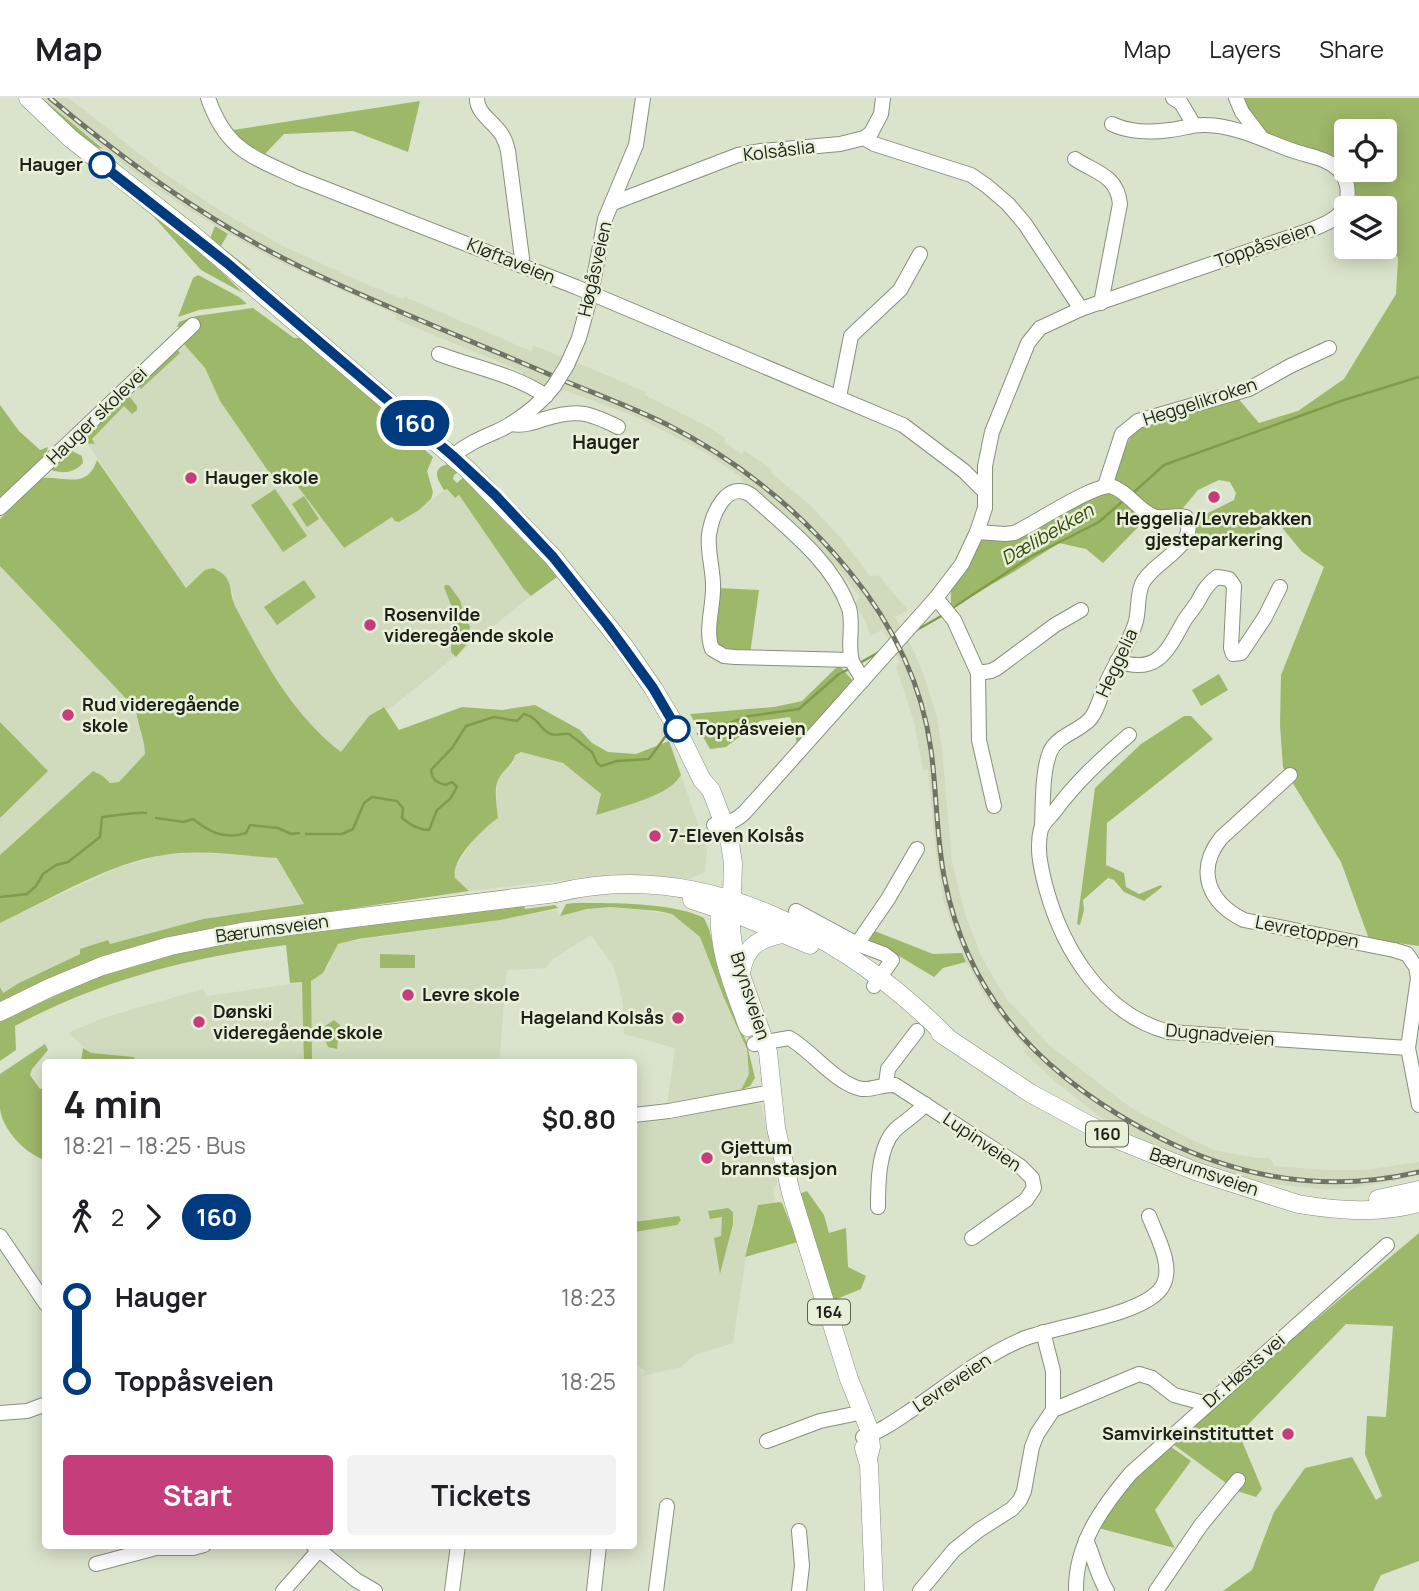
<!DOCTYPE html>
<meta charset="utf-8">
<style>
:root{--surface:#fff;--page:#f2f2f2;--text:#202124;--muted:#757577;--line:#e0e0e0;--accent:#c53d7a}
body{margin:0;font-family:Manrope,sans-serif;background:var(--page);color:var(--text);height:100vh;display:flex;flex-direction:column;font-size:26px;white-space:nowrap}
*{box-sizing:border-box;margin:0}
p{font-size:23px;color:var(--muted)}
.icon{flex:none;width:38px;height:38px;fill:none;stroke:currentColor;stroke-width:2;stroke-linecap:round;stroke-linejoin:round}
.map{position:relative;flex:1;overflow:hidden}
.panel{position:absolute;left:42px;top:961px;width:595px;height:490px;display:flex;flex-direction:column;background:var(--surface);border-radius:7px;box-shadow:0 4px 18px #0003}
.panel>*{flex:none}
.badge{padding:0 14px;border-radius:23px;font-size:24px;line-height:46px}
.controls{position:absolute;left:1334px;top:21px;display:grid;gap:14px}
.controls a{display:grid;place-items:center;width:63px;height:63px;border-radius:7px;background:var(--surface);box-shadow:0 4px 18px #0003;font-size:35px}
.map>.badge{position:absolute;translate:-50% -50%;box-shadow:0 0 0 4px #fff}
.legs{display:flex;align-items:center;gap:10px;height:77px;padding:0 21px;font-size:23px}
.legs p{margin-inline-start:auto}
.summary{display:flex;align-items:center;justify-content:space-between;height:119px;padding:0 21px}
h1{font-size:38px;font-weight:700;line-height:52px}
.button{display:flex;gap:14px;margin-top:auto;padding:14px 21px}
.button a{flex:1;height:80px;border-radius:7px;background:var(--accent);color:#fff;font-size:28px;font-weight:700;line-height:80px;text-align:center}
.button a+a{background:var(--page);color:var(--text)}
ul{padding:0 21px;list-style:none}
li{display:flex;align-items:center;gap:24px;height:84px;font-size:26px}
li i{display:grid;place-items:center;width:10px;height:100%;margin:0 9px;background:currentColor}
li i::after{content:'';width:18px;height:18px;margin:-9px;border:5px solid;border-radius:50%;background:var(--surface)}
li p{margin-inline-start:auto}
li:first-child i{background:linear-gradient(#0000 50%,currentColor 0)}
li:last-child i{background:linear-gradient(currentColor 50%,#0000 0)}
header{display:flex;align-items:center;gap:42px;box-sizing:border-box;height:98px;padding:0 35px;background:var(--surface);border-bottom:2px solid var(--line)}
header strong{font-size:33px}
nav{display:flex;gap:38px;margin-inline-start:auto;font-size:24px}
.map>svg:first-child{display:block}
.built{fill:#cfdbbc}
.green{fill:#9eb86a;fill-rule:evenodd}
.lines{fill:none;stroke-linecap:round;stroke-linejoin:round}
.stream{stroke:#819b49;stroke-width:2.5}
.minor-casing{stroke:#88907b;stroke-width:16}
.major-casing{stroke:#88907b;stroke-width:19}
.minor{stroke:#fff;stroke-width:14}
.major{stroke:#fff;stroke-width:18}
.rail-casing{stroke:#6f7465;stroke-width:5}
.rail{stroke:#e7f0d8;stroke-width:2.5;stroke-dasharray:8;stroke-linecap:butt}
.minor-bridge-casing{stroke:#88907b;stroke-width:16;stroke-linecap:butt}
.minor-bridge{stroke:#fff;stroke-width:14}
.line-1-casing{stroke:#fff;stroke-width:16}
.line-1{stroke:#003b80;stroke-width:10}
.stop-1-dot{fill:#fff;stroke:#003b80;stroke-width:3.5}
.poi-dot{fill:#c53d7a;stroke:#e7f0d8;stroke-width:2.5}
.labels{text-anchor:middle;stroke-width:5;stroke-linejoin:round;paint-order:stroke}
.shield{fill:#e7f0d8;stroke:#595e50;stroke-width:2}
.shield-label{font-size:16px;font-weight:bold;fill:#1c1f16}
.street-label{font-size:18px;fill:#1c1f16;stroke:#e7f0d8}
.stop-label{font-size:18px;font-weight:bold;fill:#1c1f16;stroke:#e7f0d8;text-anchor:end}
.poi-label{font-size:18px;font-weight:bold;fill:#1c1f16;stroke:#e7f0d8;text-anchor:start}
.neighbourhood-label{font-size:19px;font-weight:bold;fill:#1c1f16;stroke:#e7f0d8}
.water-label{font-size:19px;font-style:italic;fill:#37480a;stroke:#e7f0d8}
</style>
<header>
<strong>Map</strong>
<nav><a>Map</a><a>Layers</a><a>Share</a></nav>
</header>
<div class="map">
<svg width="1419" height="1493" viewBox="0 0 1419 1493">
<rect width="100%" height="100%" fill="#dae3cb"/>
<!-- built -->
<g class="built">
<polygon points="42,0 69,0 165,76 224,115 283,148 366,186 403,201 405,199 531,253 534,248 578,265 646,294 645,297 705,327 725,340 724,344 742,356 744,352 772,372 771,375 809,406 841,440 871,479 878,477 908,512 895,519 901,529 889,543 883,531 870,538 865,522 854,506 860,499 837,469 797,429 743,384 742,380 706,355 635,318 563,292 561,295 522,278 523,274 395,221 397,217 271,160 194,115 142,81"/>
<polygon points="183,245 205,270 220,303 275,383 290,377 343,450 392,419 419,412 446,391 454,400 459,397 531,498 388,612 384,609 379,611 342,655 308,625 285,593 263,560 232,503 234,498 220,473 213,470 205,472 186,490 84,341"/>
<polygon points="0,468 136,611 137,623 145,645 145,656 119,684 110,685 103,678 93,673 0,757"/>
<polygon points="908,541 922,572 937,619 942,652 952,764 966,819 981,858 1001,892 1009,905 1014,908 1048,946 1131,1010 1190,1041 1217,1053 1257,1060 1270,1060 1274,1068 1322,1072 1365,1072 1419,1064 1419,1078 1348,1091 1320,1091 1260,1084 1212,1071 1106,1026 1106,1023 1057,985 1023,954 1026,951 986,900 966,864 944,804 937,766 928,672 923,672 914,624 896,568 900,565 895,555"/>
<polygon points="521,654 563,665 601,697 596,716 630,707 666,690 678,682 681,677 707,753 705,774 689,781 599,778 469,793 455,781 456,769 477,736 498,720 496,705 498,681 513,665 515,657"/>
<polygon points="191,754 277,760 304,806 203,821 109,846 107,842 19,885 3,895 0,889 0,825 117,770 162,757"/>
<polygon points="610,809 672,816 700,839 724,900 747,951 749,976 741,992 667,1008 675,950 624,936 623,907 617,879 612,866 591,837 553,861 545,870 507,872 499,964 135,964 134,961 91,955 68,935 106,919 203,891 207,898 311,883 328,869 334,852 338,846 344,844 500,822 527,816 557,812 560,818 587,811"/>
<polygon points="751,1005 761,1007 777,1075 777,1086 773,1091 775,1104 758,1107 749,1137 733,1245 695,1257 681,1269 642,1278 646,1274 639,1268 634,1268 634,1026 668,1022"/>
</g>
<!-- green -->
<g class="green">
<polygon points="36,0 42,0 103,51 92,48"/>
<path d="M1239,0h180v848l-50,-7 -28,-77 -58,-95 -3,-42 1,-50 43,-108 -22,-15 -27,-33 -41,29 -58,-23 -25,-18 -8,15 -40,41 -17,-14 -27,-6 -47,30 -61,34v-19l30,-50 30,2 102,-59 10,-30 14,-26 99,-29 23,27 39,-12 46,-32 52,-85 2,-36 -14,-21v-29h-19l-14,-20 -9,-22 -69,-29 -13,-8zM1346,33h38v39h-38zM1219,382l11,2 6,11 -2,7 -40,20 -11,-12 15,-18z"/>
<polygon points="420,3 408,54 353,33 284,36 265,56 243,44 233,32"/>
<polygon points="39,22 176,129 243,195 201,172 154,119 70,52"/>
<polygon points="215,128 228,136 221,148 251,172 245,171 210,141"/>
<polygon points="198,177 239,199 247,206 199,212 178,219 193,180"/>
<polygon points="253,210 294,240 302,240 430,346 425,352 433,359 427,373 433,394 431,401 419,412 399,424 395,423 392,419 344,450 290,378 275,383 220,303 205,270 183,245 199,229 177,229 179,224 196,218"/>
<polygon points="177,251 180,255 141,291 139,288"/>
<polygon points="129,298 137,308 137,312 132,316 124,308 92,341 95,346 87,345 84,341"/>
<polygon points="0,307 19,333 40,352 48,349 45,361 0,404"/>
<path d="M72,353l10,5 1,7c-9,10 -20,11 -32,7z"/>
<path d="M97,362l89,128 19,-18 8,-2c23,10 14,23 23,40 28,53 57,107 105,144l28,-36 15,-9 15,23 63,-23 40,3 33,-5 45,25 12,13 16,9 28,2 33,-13 12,34c-11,21 -63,33 -85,40l5,-21 -38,-31 -42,-11 -6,3c-3,11 -11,14 -16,23 -6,10 -2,29 -1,40 -15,11 -47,40 -43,60l14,13 -209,31 -260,82v-17l3,6 16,-10 61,-29v-5l28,-9 2,4 93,-25 101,-15 -27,-46c-37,-2 -76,-9 -113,-3 -53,7 -115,45 -164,68v-68l93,-84 10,5 7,7 9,-1 26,-28c0,-16 -8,-29 -9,-45l-136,-143v-47l42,-41c23,-2 45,12 55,-18z"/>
<path d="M452,365l9,7 -7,5 -1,4 4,4 9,-8 44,43 90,108 -43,-49 -26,19 -8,-8 -64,-93 -4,3 -8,-9 -3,1c-9,-14 -12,-23 8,-27z"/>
<polygon points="275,391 307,438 283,454 251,407"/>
<polygon points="304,398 319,421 307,429 292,406"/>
<polygon points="304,482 316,499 277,527 264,509"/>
<polygon points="445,487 449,487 460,502 465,520 470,528 467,546 456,559 451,554 451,550 454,515 444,489"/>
<polygon points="717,490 759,492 750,556 732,557 713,543"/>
<polygon points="839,567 853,583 797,645 790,619 760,623 726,649 710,651 690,616 774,609 802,603"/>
<polygon points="1219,576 1228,592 1201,608 1192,592"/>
<polygon points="1184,618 1191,618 1213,641 1107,725 1106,767 1124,775 1126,789 1139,796 1161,787 1162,789 1144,803 1124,794 1114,782 1108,780 1083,802 1084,812 1080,827 1077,826 1095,690 1141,646"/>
<polygon points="0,624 48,673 0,720"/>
<path d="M574,805c35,0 99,-1 130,15l5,11 14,54 23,58 9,37 -5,8 -9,4 8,-16 -2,-25 -23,-51 -24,-61 -28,-23 -14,-3 -48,-4 -23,2 -27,7 6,-12z"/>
<path d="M523,806l2,5 30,-4 3,3 -58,12 -142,19 -20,5 -15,29 -12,8 1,81h-8l-2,-80 -12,1 -4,-38c-95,12 -186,35 -271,81l1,24 -16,11v-40l106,-48 83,-24 87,-14h15z"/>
<polygon points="872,832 933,856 962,855 966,864 943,870 934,879 879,846 864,840"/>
<polygon points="380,856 415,857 415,870 380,870"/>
<polygon points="334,922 340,927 337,951 328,949 324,939 325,928"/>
<path d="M45,946l3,6 -16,19 -2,6 10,14 5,-1v72c-19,-6 -43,-30 -45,-52 0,-11 0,-23 0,-34z"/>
<polygon points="83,950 91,955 134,959 135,964 81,964"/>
<polygon points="807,1093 824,1117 829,1135 846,1130 848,1169 866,1178 861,1191 832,1203 799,1096"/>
<polygon points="779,1104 782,1105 798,1144 745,1159 758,1107"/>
<polygon points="728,1110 733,1114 733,1126 720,1176 714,1140 721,1138 722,1119 710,1121 708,1113"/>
<polygon points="679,1118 681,1122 677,1127 634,1134 634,1124"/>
<polygon points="1419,1135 1419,1463 1381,1477 1373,1493 1223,1493 1252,1472 1274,1414 1305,1370 1352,1359 1376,1402 1382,1398 1365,1356 1367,1318 1386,1319 1393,1228 1346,1226 1239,1336 1262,1391 1256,1399 1237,1393 1170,1344"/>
<polygon points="1167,1346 1191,1363 1155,1412 1175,1450 1098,1430 1130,1383"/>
</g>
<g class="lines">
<!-- stream -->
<g class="stream">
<polyline points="1133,395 1164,367 1344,302 1419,279"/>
<polyline points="951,511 1030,459 1099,424 1125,401"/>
<polyline points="915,533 943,517"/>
<polyline points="858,566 879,554"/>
<polyline points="698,636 749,618 799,611 839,576 849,571"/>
<path d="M156,720l28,4 9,-3c16,13 32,21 53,14l4,-8 28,3 13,6 8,-1"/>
<path d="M306,736h36l11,-5 11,-26 8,-6 25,4 6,7 -1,10c8,7 16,12 27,12l8,-20 13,-11 7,-12 -5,-5 -7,3c-9,-3 -13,-5 -14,-15l21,-22 14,-22 28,-9 23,4 7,-7c16,4 16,17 27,20 6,2 12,-1 18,0l23,18 5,11 4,3 16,-5 32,-2 16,-22"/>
<path d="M0,799l27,-3 9,-8 7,-12 13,-9 12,-3 32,-25 2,-20c8,-1 38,-5 44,-4"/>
</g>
<!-- minor casing -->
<g class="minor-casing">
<g id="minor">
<path d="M208,0c18,52 43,58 90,80l278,109 327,138 61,46 21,21"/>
<path d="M477,0c-1,15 18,25 25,37 3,5 5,11 6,16l14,107 -2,7"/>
<polyline points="1173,0 1181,5 1194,27"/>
<polyline points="1236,0 1242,14 1261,39"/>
<polyline points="864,40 874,46 971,77 987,88 1008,106 1025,126 1081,211"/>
<path d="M1075,61c21,14 42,16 45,45l-19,99"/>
<polyline points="613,105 738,57 761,53 840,46 864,40 871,35 881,16 883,0"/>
<path d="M439,256c37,14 74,20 107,42"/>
<polyline points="567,267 579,240 591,196 605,121 636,47 643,0"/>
<polyline points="839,299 851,238 900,192 920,156"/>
<path d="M511,326c12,2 22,-1 33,-5 33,-10 44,-7 74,8"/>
<path d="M453,358c15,-13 31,-19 49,-27 20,-11 38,-25 52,-43"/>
<polyline points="1105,388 1122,336 1138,323 1249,291 1290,268 1329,250"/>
<polyline points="0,410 193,227"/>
<path d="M977,434l28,2 9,-1c19,-8 83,-52 99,-46 15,5 25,23 40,29 10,4 21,-2 33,1 14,29 -33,44 -44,67 -5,12 -3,24 -6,37 -6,22 -21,42 -30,63 -5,10 -8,25 -15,34 -10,13 -34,17 -41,34 -8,19 -7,53 -8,75"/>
<polyline points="936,500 954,522 978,575 979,642 994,708"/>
<path d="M852,562l-117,-3 -11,-1 -12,-7c-7,-18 1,-41 1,-60 1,-17 -6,-37 -4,-54 3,-21 18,-56 42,-40 35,32 81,66 98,113 5,17 -2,37 3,53 3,7 8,13 11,19"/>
<path d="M1117,563c40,14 50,-9 67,-40 4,-6 9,-12 13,-18 6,-11 10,-19 20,-26l12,2 5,7 -3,62 2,6 8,-1 24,-36 15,-30"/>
<polyline points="978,575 991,573 997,570 1055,527 1081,512"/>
<path d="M1129,637c-28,24 -53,47 -75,77 -4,5 -11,11 -13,17 -5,19 0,40 5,59 17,62 57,127 123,144l239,16"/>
<path d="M1290,677l-69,63c-26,33 -12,65 23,82l150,30 13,4 9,13 2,11 -10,70 11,57"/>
<path d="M714,727c13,0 22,-4 31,-13l191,-214 26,-34 15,-32 8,-24v-42l7,-34 36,-89 12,-15 41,-19 232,-80c15,-6 31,-13 34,-30 2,-11 -1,-22 -9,-30 -12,-11 -29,-13 -44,-18 -29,-10 -56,-25 -88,-26 -13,-1 -24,4 -36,5 -19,3 -42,2 -58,-6"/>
<polyline points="796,813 857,846 884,856 892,862 874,888"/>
<polyline points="857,846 888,801 917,751"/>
<path d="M754,946l35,-6c22,12 48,47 73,51 11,1 21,-5 33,-4l125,81 12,12 2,10 -8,12 -54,38"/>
<polyline points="886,986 888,971 917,933"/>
<polyline points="634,1017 669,1013 771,994"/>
<path d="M878,1109c0,-23 0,-59 17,-77 10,-9 21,-15 30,-26"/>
<polyline points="0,1138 46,1206"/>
<polyline points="1043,1234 1053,1273 1053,1312"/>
<polyline points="0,1315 27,1313 46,1306"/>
<path d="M863,1339c17,-5 32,-16 47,-26 36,-24 72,-55 113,-72 32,-13 122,-24 139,-52 13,-20 -6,-52 -13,-71"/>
<polyline points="767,1343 820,1323 864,1314"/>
<path d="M1086,1442c8,17 11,35 21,51"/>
<polyline points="313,1447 356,1482 375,1493"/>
<polyline points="96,1466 156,1450 193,1450 204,1447"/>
<polyline points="283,1493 319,1452"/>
<polyline points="452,1493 458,1447"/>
<polyline points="594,1493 599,1447"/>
<polyline points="656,1493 667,1408"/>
<polyline points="799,1493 802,1468 799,1433"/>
<polyline points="920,1493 954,1452 979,1432 1012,1411 1020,1402 1024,1393 1032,1349 1037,1336 1053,1312 1139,1276 1152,1280 1174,1297 1207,1306"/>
<path d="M1076,1493c-1,-46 26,-84 55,-118l256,-228"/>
<polyline points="1156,1493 1201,1427 1238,1382"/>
</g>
</g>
<!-- major casing -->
<g class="major-casing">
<g id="major">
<polyline points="28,0 70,40 192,136 467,371 553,459 624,548 653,590 674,625 702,682 711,692 729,739 733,765 731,832 735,860 768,954 776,1030 791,1095 849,1281 869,1331 871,1349 868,1360"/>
<path d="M720,801c-4,50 12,83 28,128"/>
<polyline points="692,802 744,819 810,847"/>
<path d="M741,875c4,-26 16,-34 42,-39"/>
<path d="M0,914l49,-24 53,-22 68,-20 71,-14 315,-39c147,-36 293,44 393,146"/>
<path d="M940,935l90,60 83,45 82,33 103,33c41,7 81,10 121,-1"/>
<polyline points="1378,1101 1419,1092"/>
<polyline points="864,1350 869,1367 874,1493"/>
</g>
</g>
<!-- minor -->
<use href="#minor" class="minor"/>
<!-- major -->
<use href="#major" class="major"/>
<!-- rail casing -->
<g class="rail-casing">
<path id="rail" d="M50,0c81,68 164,128 259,173 80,38 163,70 244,105 37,16 76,30 113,48 70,35 133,86 183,147 42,51 73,112 82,179 6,43 5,88 14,131 25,126 107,202 217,258 81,40 168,54 257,33"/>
</g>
<!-- rail -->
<use href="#rail" class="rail"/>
<!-- minor-bridge casing -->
<g class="minor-bridge-casing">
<polyline id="minor-bridge" points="554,288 567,267"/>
</g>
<!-- minor-bridge -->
<use href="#minor-bridge" class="minor-bridge"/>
</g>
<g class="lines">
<!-- line-1 casing -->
<g class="line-1-casing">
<polyline id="line-1" points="102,67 227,165 453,358 495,397 553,459 608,528 653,590 677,631"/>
</g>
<!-- line-1 -->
<use href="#line-1" class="line-1"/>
</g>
<!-- markers -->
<g class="stop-1-dot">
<circle cx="102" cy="67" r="12"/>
<circle cx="677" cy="631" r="12"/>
</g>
<g class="poi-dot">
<circle cx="191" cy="380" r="7"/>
<circle cx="1214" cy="399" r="7"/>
<circle cx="370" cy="527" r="7"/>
<circle cx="68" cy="617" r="7"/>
<circle cx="655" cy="738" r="7"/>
<circle cx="408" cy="897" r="7"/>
<circle cx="678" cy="920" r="7"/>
<circle cx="199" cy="924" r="7"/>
<circle cx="707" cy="1060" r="7"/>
<circle cx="1288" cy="1336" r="7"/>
</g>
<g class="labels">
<!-- shield labels -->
<g class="shield">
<rect x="1086" y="1023.5" width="42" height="25" rx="5"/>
<rect x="808" y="1201.5" width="42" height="25" rx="5"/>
</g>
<g class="shield-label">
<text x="1107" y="1042">160</text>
<text x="829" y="1220">164</text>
</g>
<!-- street labels -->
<g class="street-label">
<text transform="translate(779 53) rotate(-7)" y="6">Kolsåslia</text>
<text transform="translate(1265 147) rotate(-19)" y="6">Toppåsveien</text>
<text transform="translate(511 163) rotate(22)" y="6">Kløftaveien</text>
<text transform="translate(595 171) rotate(-77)" y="6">Høgåsveien</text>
<text transform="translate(1200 304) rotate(-18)" y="6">Heggelikroken</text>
<text transform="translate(97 318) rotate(-44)" y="6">Hauger skolevei</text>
<text transform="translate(1117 565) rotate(-65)" y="6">Heggelia</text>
<text transform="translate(272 831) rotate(-8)" y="6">Bærumsveien</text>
<text transform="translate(1307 834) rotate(11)" y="6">Levretoppen</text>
<text transform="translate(750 898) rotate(72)" y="6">Brynsveien</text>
<text transform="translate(1220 937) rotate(5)" y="6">Dugnadveien</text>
<text transform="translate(982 1044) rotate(34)" y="6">Lupinveien</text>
<text transform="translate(1204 1074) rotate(19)" y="6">Bærumsveien</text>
<text transform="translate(1244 1273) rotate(-41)" y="6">Dr. Høsts vei</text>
<text transform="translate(952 1285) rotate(-34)" y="6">Levreveien</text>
</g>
<!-- stop labels -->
<g class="stop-label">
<text x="83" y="73">Hauger</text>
<text x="696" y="637" text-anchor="start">Toppåsveien</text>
</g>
<!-- poi labels -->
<g class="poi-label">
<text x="205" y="386">Hauger skole</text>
<text x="1214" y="427" text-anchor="middle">Heggelia/Levrebakken<tspan x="1214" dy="21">gjesteparkering</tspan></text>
<text x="384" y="523">Rosenvilde<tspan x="384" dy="21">videregående skole</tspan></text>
<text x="82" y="613">Rud videregående<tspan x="82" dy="21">skole</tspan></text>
<text x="669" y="744">7-Eleven Kolsås</text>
<text x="422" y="903">Levre skole</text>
<text x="213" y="920">Dønski<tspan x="213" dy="21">videregående skole</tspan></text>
<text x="664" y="926" text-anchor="end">Hageland Kolsås</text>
<text x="721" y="1056">Gjettum<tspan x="721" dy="21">brannstasjon</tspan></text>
<text x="1274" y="1342" text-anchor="end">Samvirkeinstituttet</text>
</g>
<!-- neighbourhood labels -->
<g class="neighbourhood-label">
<text x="606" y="351">Hauger</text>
</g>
<!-- water labels -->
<g class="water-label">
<text transform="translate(1047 436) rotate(-30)" y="7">Dælibekken</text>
</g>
</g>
</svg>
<div class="controls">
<a><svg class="icon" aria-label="locate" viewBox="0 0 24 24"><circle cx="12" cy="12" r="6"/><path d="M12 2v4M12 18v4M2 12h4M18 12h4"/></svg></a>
<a><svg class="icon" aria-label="layers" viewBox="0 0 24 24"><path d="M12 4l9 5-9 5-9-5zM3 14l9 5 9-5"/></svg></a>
</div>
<b class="badge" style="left:415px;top:325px;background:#003b80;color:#fff">160</b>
<section class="panel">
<div class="summary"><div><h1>4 min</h1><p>18:21 – 18:25 · Bus</p></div><b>$0.80</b></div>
<div class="legs"><svg class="icon" aria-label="walk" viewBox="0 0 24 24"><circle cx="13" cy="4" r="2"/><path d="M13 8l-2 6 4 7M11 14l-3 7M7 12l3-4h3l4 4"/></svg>2<svg class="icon" aria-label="forward" viewBox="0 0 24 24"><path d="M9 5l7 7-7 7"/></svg><b class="badge" style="background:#003b80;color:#fff">160</b></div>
<ul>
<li><i style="color:#003b80"></i><b>Hauger</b><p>18:23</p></li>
<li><i style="color:#003b80"></i><b>Toppåsveien</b><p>18:25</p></li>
</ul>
<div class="button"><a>Start</a><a>Tickets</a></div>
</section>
</div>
